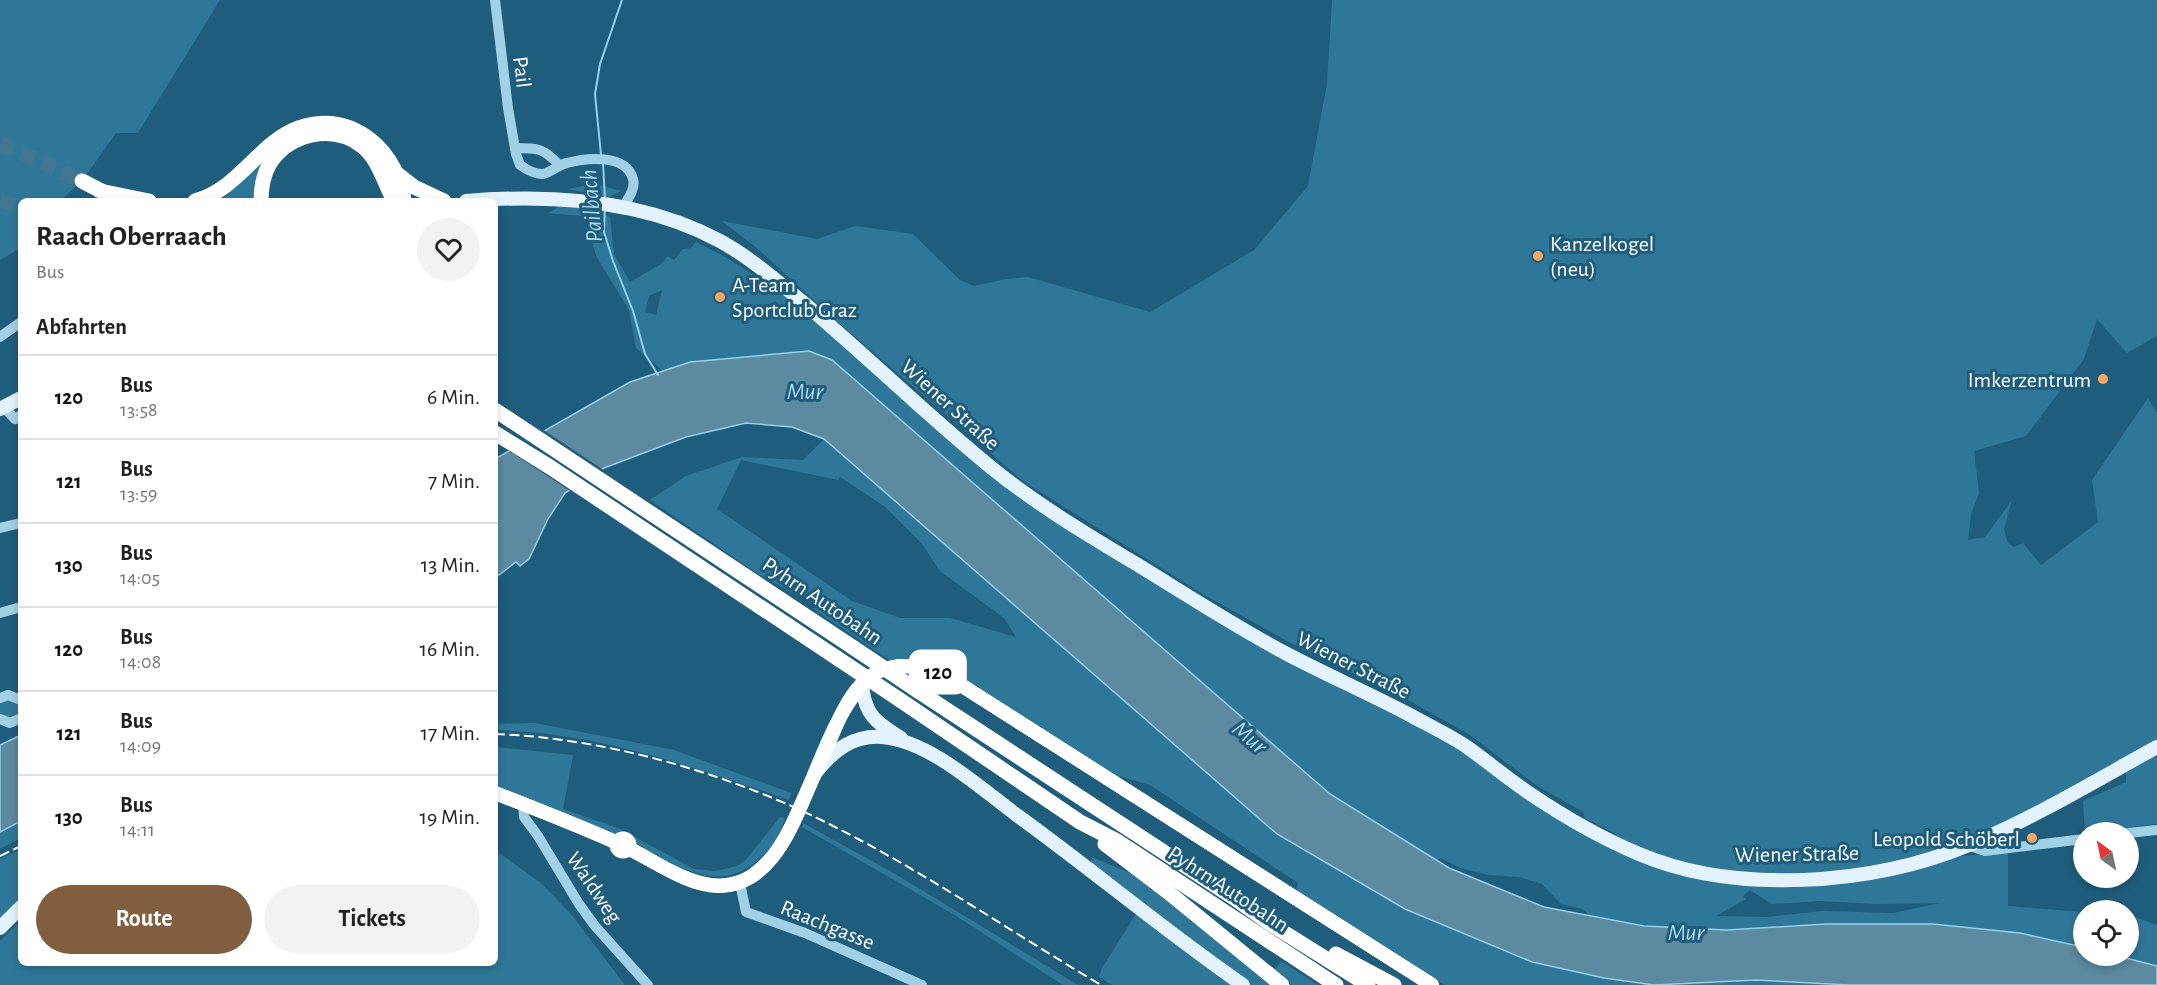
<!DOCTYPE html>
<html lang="de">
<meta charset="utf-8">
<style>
:root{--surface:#fff;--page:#f2f2f2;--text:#202124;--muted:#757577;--line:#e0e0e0;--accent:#805e3f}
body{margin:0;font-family:"Alegreya Sans",sans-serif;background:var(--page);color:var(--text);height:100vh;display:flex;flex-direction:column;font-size:22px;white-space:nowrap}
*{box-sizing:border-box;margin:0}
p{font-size:20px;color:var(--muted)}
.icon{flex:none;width:33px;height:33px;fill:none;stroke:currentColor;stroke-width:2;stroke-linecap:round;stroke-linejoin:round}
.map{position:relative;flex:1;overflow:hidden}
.panel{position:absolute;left:18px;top:198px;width:480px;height:768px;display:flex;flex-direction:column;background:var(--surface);border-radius:9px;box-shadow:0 3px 9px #0003}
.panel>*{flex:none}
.badge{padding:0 12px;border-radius:9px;font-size:21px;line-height:39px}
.needle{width:39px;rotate:327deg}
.fabs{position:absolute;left:2073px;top:822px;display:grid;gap:12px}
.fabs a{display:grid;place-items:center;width:66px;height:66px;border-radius:50%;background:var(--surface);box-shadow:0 3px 9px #0003;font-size:30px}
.map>.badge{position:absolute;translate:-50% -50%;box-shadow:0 0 0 3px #fff}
h2{padding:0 18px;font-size:22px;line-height:54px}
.round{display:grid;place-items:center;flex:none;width:63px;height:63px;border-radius:32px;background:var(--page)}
.head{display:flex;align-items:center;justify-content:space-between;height:102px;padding:0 18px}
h1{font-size:28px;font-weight:700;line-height:45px}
.button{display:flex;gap:12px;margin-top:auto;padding:12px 18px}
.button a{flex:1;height:69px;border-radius:36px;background:var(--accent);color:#fff;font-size:24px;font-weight:700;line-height:69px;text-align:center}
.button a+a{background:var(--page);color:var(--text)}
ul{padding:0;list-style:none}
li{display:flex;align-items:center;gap:18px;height:84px;padding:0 18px;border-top:2px solid var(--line)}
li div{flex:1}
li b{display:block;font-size:22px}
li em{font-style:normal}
li .badge{min-width:66px;font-weight:700;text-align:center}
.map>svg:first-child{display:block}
.green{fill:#2f7798;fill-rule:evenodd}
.water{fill:#5c8aa1;stroke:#95cfe8;stroke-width:1.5}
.pier{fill:#1f5d7c}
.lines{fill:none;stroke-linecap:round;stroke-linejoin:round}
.stream{stroke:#95cfe8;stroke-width:2}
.highway-tunnel{stroke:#417590;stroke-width:15;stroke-dasharray:15 8;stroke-linecap:butt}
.minor{stroke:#a1d1e7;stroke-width:10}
.major{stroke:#e3f3fd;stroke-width:14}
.highway{stroke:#fff;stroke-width:15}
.rail{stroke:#fff;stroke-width:2;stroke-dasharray:10 4.5;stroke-linecap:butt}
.highway-bridge{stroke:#fff;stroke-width:15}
.line-casing{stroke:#fff;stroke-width:14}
.line{stroke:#fff;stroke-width:9}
.poi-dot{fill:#f5a861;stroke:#1f5d7c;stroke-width:2}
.stop-dot{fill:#fff;stroke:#fff;stroke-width:3}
.labels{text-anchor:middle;stroke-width:6;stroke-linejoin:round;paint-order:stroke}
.street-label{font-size:22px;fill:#fff;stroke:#1f5d7c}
.poi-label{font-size:22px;fill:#fff;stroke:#1f5d7c;text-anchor:start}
.water-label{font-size:24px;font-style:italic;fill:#acdaef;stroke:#1f5d7c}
</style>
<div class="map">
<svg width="2157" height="985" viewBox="0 0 2157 985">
<rect width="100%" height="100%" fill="#1f5d7c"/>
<!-- green -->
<g class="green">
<polygon points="0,0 220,0 138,133 116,133 82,181 60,201 21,201 21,248 0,260"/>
<polygon points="1332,0 2157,0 2157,336 2127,353 2097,319 2084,359 2026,436 1974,451 1979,493 1971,514 1968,540 1985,537 2012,500 2004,529 2008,543 2014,547 2023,543 2041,565 2098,522 2092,480 2148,398 2157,413 2157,747 2000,830 1877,872 1756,880 1641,855 1614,833 1585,818 1583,812 1536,785 1470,735 1408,700 1307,652 1201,593 1023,481 830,315 757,248 722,221 817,239 855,226 913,234 960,280 974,286 1006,279 1028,277 1150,312 1254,250 1308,186 1327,84"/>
<polygon points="289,136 364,143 293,137 255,201 209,201"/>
<polygon points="589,185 604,186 621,191 609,197 567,189"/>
<path d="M562,205l50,5 -10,2 8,5 4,37 16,28 31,-18 7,-8 6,4 9,-11 8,-1 5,-6 31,16 56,36 274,229 200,122 160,80 43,25 57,44 45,26 176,63 213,-26 57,-5v54l75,6v35l-63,-14 -87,-9 -206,6 -83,-4 -53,-9 -8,-8 -22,-5 -19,-20 -23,-7 -31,-2 -28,-7 -19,-10 -4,2 -107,-66 -498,-434 -23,-9 -119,11 -27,9 -27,-23 -7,-38 -33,-54 -10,-36 -4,-4 -34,-3zM662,290l-6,25 -11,-3 4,-16zM1750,890l22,14 48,-3 54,3 66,-1 -47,10 -71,-2 -55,6 -51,-1 30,-17 -4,-2z"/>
<path d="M824,439l453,395 128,75 127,53 72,16 50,7h-209l-149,-94 2,-8 -148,-98 -30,-9 -9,10 -171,-107 -12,7 -116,-78 26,1 -32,-9 -48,-26 -108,-74 36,-24 56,-19 61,3zM741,460l97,20 2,-3 44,29 38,38 18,27 64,47 12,19 -66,-19h-50l-48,-17 -135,-92z"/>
<polygon points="8,700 14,701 21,707 21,714 11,719 0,714 0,702"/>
<path d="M535,723l139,27 117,43 -2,7c-95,-33 -193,-68 -294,-70v-6z"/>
<path d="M495,747l78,8 -10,54 55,19 76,41 22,2 21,-5 8,-5 35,-44 5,1c-3,8 -6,18 -11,26 -3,4 -9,9 -13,13 -36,35 -71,16 -109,-4 -18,-10 -23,-21 -45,-20l-112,-47z"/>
<polygon points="2154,754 2157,758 2157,824 2085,832 2083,801 2126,782 2126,770"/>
<polygon points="21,821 21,838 0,849 0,832"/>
<polygon points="803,823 897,875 1078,985 1063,985 953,914 802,827"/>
<polygon points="21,849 21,907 0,928 0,859"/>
<polygon points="495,850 541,883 570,913 625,985 0,985 0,941 21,920 21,963 495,963"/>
<polygon points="1092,857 1139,877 1273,985 1251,985 1206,954 1090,865"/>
<polygon points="1137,912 1239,985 1112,985 1099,977 1102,968"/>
<polygon points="2129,915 2157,925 2157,966 2118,956 2128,956"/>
<polygon points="1281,961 1318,985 1292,985 1274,971"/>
<polygon points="1756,980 1849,985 1666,985"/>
</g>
<!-- water -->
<g class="water">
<polygon points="809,351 832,360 1330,794 1449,868 1544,907 1644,926 1727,930 1826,924 1933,924 2020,933 2083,947 2084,956 2118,956 2157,966 2157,985 1849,985 1756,980 1654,985 1604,978 1532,962 1405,909 1277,834 824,439 792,427 746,423 686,437 604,468 565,493 548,519 529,559 520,566 516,562 495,578 495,459 630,382 690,362"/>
<polygon points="21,735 21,821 0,832 0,745"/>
</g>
<!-- pier -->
<polygon class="pier" points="542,429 605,471 572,492 506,449"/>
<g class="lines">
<!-- stream -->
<g class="stream">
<polyline points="601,155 595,94 600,64 622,0"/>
<polyline points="603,163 605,199"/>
<polyline points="605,208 604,232 613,261 633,311 645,354 658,375"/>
</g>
<!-- highway-tunnel -->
<g class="highway-tunnel">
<polyline points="0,143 82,181"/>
<polyline points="0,200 21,208"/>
</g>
<!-- minor -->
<g class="minor">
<path d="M495,0l13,108 8,46 4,11c7,5 14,9 22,9 9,-1 15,-9 25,-11 18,-5 59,-10 66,16 3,10 -6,21 -11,30"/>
<path d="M515,148c22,0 29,0 44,17"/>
<polyline points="0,337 21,322"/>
<polyline points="4,407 15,419 21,415"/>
<polyline points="0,528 21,523"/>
<polyline points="0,613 21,607"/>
<polyline points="0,698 8,695 21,700"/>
<polyline points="0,719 10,723 21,718"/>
<polyline points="523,803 524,817 538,836 579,904 595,926 648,985"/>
<polyline points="2128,833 2157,830"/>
<polyline points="1967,845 1985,851 2084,839"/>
<polyline points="740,883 746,912 805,933 922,985"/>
</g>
<!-- major -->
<g class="major">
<path d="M466,201c84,-7 177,-2 254,40 31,17 58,41 85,63 64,54 124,113 188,165 46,37 95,66 145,96 49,30 98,62 149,89 40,21 81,39 121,60 20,11 41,21 59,33 21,15 41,32 62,46 34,23 72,45 110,61 97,41 233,31 330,-9 65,-27 126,-64 188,-98"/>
<polyline points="0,409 21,398"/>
<polyline points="898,666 907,666 942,673 1432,985"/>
<path d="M862,685c3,31 14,37 39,53"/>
<path d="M817,771c17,-21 36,-36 65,-34 48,4 98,51 136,79 76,55 148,116 225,169"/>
<path d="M495,793c41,16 82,32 123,50 39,17 89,62 134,33 15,-11 26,-24 35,-41 26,-47 40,-110 75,-150"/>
<polyline points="0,928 21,907"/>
</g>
<!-- highway -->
<g class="highway">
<polyline points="396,173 414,187 444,201"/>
<polyline points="82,181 109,195"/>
<polyline points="100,191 149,201"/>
<path d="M195,201c32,-9 49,-33 73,-54 31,-28 71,-33 104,-6 16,13 31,39 32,60"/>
<path d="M261,201c0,-12 2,-25 8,-36 18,-31 63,-42 93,-19 17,13 22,37 32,55"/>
<polyline points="495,410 854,648"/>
<polyline points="495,433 550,467 837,658"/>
<polyline points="918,691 1234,898 1269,923 1368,985"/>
<polyline points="900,700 1080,822 1117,841 1336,985"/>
<polyline points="1105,844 1168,892 1282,985"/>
<polyline points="1336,954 1394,985"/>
</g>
<!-- rail -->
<g class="rail">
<path d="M495,734c114,4 243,42 344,95 90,46 174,104 262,156"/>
<polyline points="0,856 21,846"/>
</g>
<!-- highway-bridge -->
<g class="highway-bridge">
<polyline points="854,648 918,691"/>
<polyline points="837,658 900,700"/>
</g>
</g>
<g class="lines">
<!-- line casing -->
<g class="line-casing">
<path id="line" d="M495,793c41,16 82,32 122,50 31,13 67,42 100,43 50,0 70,-49 87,-88 9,-20 18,-39 26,-58 10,-24 24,-58 50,-69 21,-9 41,-3 62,2l490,312"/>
</g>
<!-- line -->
<use href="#line" class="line"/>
</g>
<!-- markers -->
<g class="poi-dot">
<circle cx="1538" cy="256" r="6"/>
<circle cx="720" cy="297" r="6"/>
<circle cx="2103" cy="379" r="6"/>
<circle cx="2032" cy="838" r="6"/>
</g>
<circle class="stop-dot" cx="623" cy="845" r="12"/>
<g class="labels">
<!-- street labels -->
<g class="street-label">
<text transform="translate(523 72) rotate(83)" y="8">Pail</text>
<text transform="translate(951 404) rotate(42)" y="8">Wiener Straße</text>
<text transform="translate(823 600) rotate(34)" y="8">Pyhrn Autobahn</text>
<text transform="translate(1354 664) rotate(27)" y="8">Wiener Straße</text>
<text transform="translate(1797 853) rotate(-1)" y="8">Wiener Straße</text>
<text transform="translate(595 887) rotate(56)" y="8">Waldweg</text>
<text transform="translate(1229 888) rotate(33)" y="8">Pyhrn Autobahn</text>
<text transform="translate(828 924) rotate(22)" y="8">Raachgasse</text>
</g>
<!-- poi labels -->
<g class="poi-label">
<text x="1550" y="251">Kanzelkogel<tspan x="1550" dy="25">(neu)</tspan></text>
<text x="732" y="292">A-Team<tspan x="732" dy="25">Sportclub Graz</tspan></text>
<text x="2091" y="387" text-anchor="end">Imkerzentrum</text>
<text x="2020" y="846" text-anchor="end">Leopold Schöberl</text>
</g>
<!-- water labels -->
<g class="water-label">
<text transform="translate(591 206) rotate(-95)" y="8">Pailbach</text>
<text x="805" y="399">Mur</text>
<text transform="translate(1250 737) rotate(40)" y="8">Mur</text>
<text x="1686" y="940">Mur</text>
</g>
</g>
</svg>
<div class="fabs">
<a><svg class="needle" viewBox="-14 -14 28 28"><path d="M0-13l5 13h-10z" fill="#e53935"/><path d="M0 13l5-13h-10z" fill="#757577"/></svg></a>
<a><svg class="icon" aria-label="locate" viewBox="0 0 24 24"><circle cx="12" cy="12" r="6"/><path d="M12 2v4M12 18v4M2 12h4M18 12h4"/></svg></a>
</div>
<b class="badge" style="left:938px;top:672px;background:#fff;color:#111">120</b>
<section class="panel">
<div class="head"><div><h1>Raach Oberraach</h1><p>Bus</p></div><a class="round"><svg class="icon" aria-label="heart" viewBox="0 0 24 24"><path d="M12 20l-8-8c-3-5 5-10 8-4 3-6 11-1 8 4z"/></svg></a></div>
<h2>Abfahrten</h2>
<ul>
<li><span class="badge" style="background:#fff;color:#111">120</span><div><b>Bus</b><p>13:58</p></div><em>6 Min.</em></li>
<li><span class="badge" style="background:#fff;color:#111">121</span><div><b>Bus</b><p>13:59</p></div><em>7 Min.</em></li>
<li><span class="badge" style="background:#fff;color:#111">130</span><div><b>Bus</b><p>14:05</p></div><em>13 Min.</em></li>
<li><span class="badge" style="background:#fff;color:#111">120</span><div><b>Bus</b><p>14:08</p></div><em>16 Min.</em></li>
<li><span class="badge" style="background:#fff;color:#111">121</span><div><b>Bus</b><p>14:09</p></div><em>17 Min.</em></li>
<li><span class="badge" style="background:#fff;color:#111">130</span><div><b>Bus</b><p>14:11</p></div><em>19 Min.</em></li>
</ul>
<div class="button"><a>Route</a><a>Tickets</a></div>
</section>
</div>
